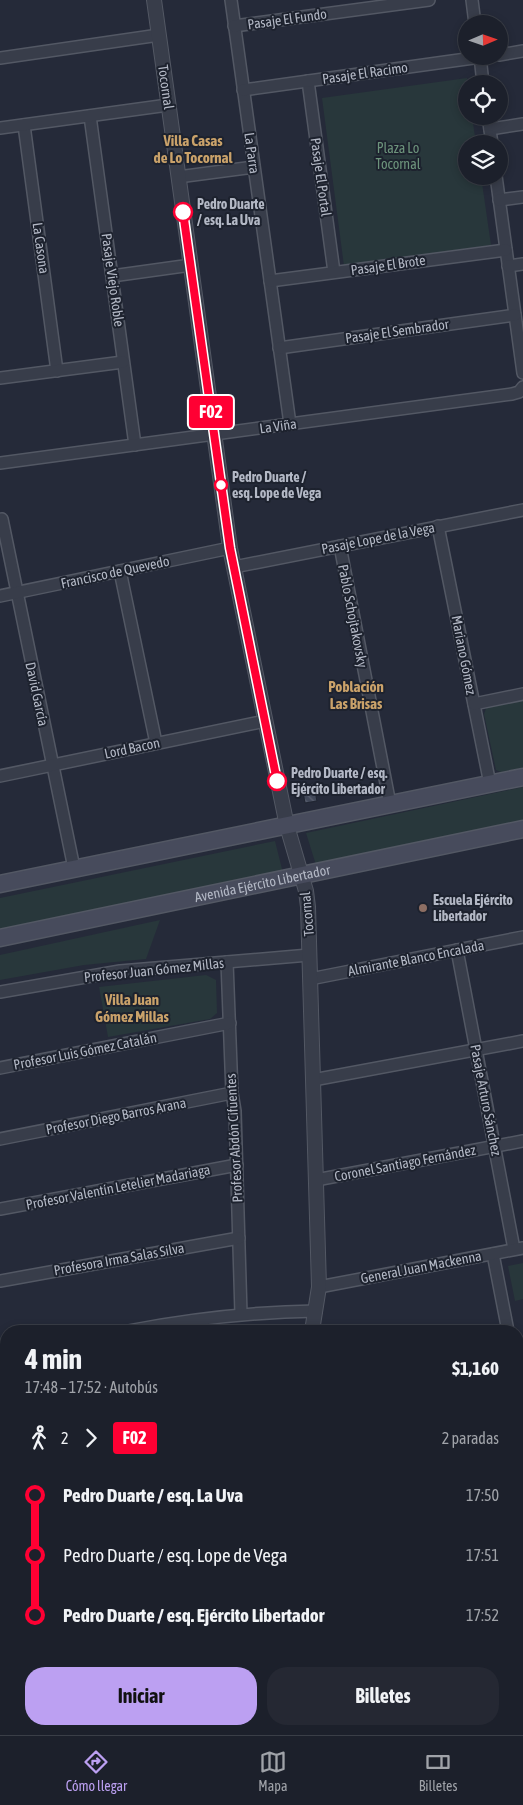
<!DOCTYPE html>
<html lang="es">
<meta charset="utf-8">
<style>
:root{--surface:#1c202b;--page:#252833;--text:#f1f3f6;--muted:#a0a3a9;--line:#3a3e47;--accent:#bca0f2}
body{margin:0;font-family:"Asap Condensed",sans-serif;background:var(--page);color:var(--text);height:100vh;display:flex;flex-direction:column;font-size:19px;white-space:nowrap}
*{box-sizing:border-box;margin:0}
p{font-size:16px;color:var(--muted)}
.icon{flex:none;width:28px;height:28px;fill:none;stroke:currentColor;stroke-width:2;stroke-linecap:round;stroke-linejoin:round}
.map{position:relative;flex:1;overflow:hidden}
.details{position:absolute;left:0px;top:1325px;width:524px;height:410px;display:flex;flex-direction:column;background:var(--surface);border-radius:20px 20px 0 0;box-shadow:0 2px 8px #0003,0 0 0 1px var(--line)}
.details>*{flex:none}
.badge{padding:0 10px;border-radius:4px;font-size:18px;line-height:32px}
.needle{width:32px;rotate:88deg}
.buttons{position:absolute;left:458px;top:15px;display:grid;gap:10px}
.buttons a{display:grid;place-items:center;width:50px;height:50px;border-radius:50%;background:var(--surface);box-shadow:0 2px 8px #0003,0 0 0 1px var(--line);font-size:25px}
.map>.badge{position:absolute;translate:-50% -50%;box-shadow:0 0 0 2px #fff}
.legs{display:flex;align-items:center;gap:8px;height:55px;padding:0 25px;font-size:16px}
.legs p{margin-inline-start:auto}
.summary{display:flex;align-items:center;justify-content:space-between;height:85px;padding:0 25px}
h1{font-size:28px;font-weight:700;line-height:38px}
.action{display:flex;gap:10px;margin-top:auto;padding:10px 25px}
.action a{flex:1;height:58px;border-radius:20px;background:var(--accent);color:#111;font-size:20px;font-weight:700;line-height:58px;text-align:center}
.action a+a{background:var(--page);color:var(--text)}
ul{padding:0 25px;list-style:none}
li{display:flex;align-items:center;gap:18px;height:60px;font-size:19px}
li i{display:grid;place-items:center;width:8px;height:100%;margin:0 6px;background:currentColor}
li i::after{content:'';width:12px;height:12px;margin:-6px;border:4px solid;border-radius:50%;background:var(--surface)}
li p{margin-inline-start:auto}
li:first-child i{background:linear-gradient(#0000 50%,currentColor 0)}
li:last-child i{background:linear-gradient(currentColor 50%,#0000 0)}
.dock{display:flex;justify-content:space-around;align-items:center;height:70px;border-top:1px solid var(--line);background:var(--surface);font-size:14px;color:var(--muted)}
.dock a{display:grid;justify-items:center;gap:2px}
.dock .active{color:var(--accent)}
.map>svg:first-child{display:block}
.green{fill:#28373b}
.building{fill:url(#building-back-hatch);stroke:#1f2430}
.lines{fill:none;stroke-linecap:round;stroke-linejoin:round}
.minor-casing{stroke:#535864;stroke-width:14}
.tertiary-casing{stroke:#535864;stroke-width:16}
.secondary-casing{stroke:#535864;stroke-width:19}
.minor{stroke:#383d4a;stroke-width:11}
.tertiary{stroke:#383d4a;stroke-width:14}
.secondary{stroke:#474b5c;stroke-width:16}
.line-1-casing{stroke:#fff;stroke-width:11}
.line-1{stroke:#f03;stroke-width:8}
.stop-1-dot{fill:#fff;stroke:#f03;stroke-width:2.5}
.education-dot{fill:#8d6e63;stroke:#1d222e;stroke-width:2}
.labels{text-anchor:middle;stroke-width:4;stroke-linejoin:round;paint-order:stroke}
.street-label{font-size:14px;fill:#b3b8c5;stroke:#1d222e}
.park-label{font-size:14px;fill:#6d947c;stroke:#1d222e}
.stop-label{font-size:14px;font-weight:bold;fill:#b3b8c5;stroke:#1d222e;text-anchor:start}
.poi-label{font-size:14px;font-weight:bold;fill:#b3b8c5;stroke:#1d222e;text-anchor:start}
.neighbourhood-label{font-size:15px;font-weight:bold;fill:#caa26a;stroke:#1d222e}
</style>
<div class="map">
<svg width="523" height="1735" viewBox="0 0 523 1735">
<defs>
<pattern id="building-back-hatch" width="6" height="6" patternUnits="userSpaceOnUse" patternTransform="scale(1.25)"><rect width="6" height="6" fill="#414859"/><path d="M-1 5l2 2M0 0l6 6M5-1l2 2" fill="none" stroke="#5a606f"/></pattern>
</defs>
<rect width="100%" height="100%" fill="#252a39"/>
<!-- green -->
<g class="green">
<polygon points="467,78 466,116 472,116 476,144 466,144 466,176 481,176 491,245 344,266 322,98"/>
<polygon points="523,699 523,768 501,772 496,770 484,714 487,706"/>
<polygon points="523,787 523,822 316,865 306,833"/>
<polygon points="275,841 283,873 0,931 0,898"/>
<polygon points="160,920 146,959 84,965 0,980 0,955"/>
<polygon points="206,975 216,980 217,1013 210,1019 108,1037 99,987"/>
<polygon points="523,1263 523,1299 515,1301 508,1266"/>
</g>
<!-- building -->
<polygon class="building" points="313,783 317,801 305,803 302,786"/>
<g class="lines">
<!-- minor casing -->
<g class="minor-casing">
<g id="minor">
<polyline points="231,0 290,424"/>
<polyline points="472,0 475,24"/>
<polyline points="234,26 429,0"/>
<polyline points="499,55 523,51"/>
<polyline points="480,56 483,84"/>
<polyline points="0,58 159,35"/>
<polyline points="308,81 334,272"/>
<polyline points="243,90 488,56"/>
<polyline points="90,116 135,445"/>
<polyline points="488,116 492,144"/>
<polyline points="24,125 57,371"/>
<polyline points="0,128 168,105"/>
<polyline points="490,129 523,124"/>
<polyline points="496,176 523,373"/>
<polyline points="178,177 254,167"/>
<polyline points="499,200 523,197"/>
<polyline points="508,266 523,264"/>
<polyline points="112,276 191,265"/>
<polyline points="270,281 506,250"/>
<polyline points="279,348 515,315"/>
<polyline points="0,378 123,362"/>
<polyline points="0,463 512,394 519,392 523,387"/>
<polyline points="2,519 74,868"/>
<polyline points="438,526 490,784"/>
<polyline points="340,546 390,804"/>
<polyline points="234,567 523,510"/>
<polyline points="120,571 156,743"/>
<polyline points="0,596 230,548"/>
<polyline points="474,704 523,694"/>
<polyline points="0,776 265,721"/>
<polyline points="457,950 514,1249"/>
<polyline points="227,962 232,1093 235,1111 241,1314"/>
<polyline points="310,979 523,937"/>
<polyline points="0,992 120,971 309,955"/>
<polyline points="0,1068 230,1023"/>
<polyline points="313,1080 523,1041"/>
<polyline points="0,1139 232,1093"/>
<polyline points="316,1180 523,1141"/>
<polyline points="0,1209 237,1165"/>
<polyline points="493,1254 508,1331"/>
<polyline points="0,1281 239,1238"/>
<polyline points="319,1287 523,1248"/>
<path d="M128,1331c62,-12 124,-19 188,-20"/>
<polyline points="0,1356 6,1355"/>
<polyline points="518,1382 523,1411"/>
<polyline points="518,1561 523,1560"/>
<polyline points="518,1679 523,1678"/>
<polyline points="86,1729 87,1735"/>
<polyline points="184,1729 185,1735"/>
<polyline points="469,1729 470,1735"/>
</g>
</g>
<!-- tertiary casing -->
<g class="tertiary-casing">
<g id="tertiary">
<polyline points="154,0 230,548 287,826 306,891 308,907 319,1287 312,1331"/>
<polyline points="367,1729 369,1735"/>
</g>
</g>
<!-- secondary casing -->
<g class="secondary-casing">
<g id="secondary">
<polyline points="0,884 523,777"/>
<path id="s1" d="M0,938l523,-109"/>
<polyline points="0,1698 6,1698"/>
<polyline points="0,1721 6,1721"/>
<polyline points="275,1729 291,1735"/>
<polyline points="331,1729 341,1735"/>
</g>
</g>
<!-- minor -->
<use href="#minor" class="minor"/>
<!-- tertiary -->
<use href="#tertiary" class="tertiary"/>
<!-- secondary -->
<use href="#secondary" class="secondary"/>
</g>
<g class="lines">
<!-- line-1 casing -->
<g class="line-1-casing">
<polyline id="line-1" points="183,212 230,548 277,781"/>
</g>
<!-- line-1 -->
<use href="#line-1" class="line-1"/>
</g>
<!-- markers -->
<g class="stop-1-dot">
<circle cx="183" cy="212" r="9"/>
<circle cx="221" cy="485" r="6"/>
<circle cx="277" cy="781" r="9"/>
</g>
<circle class="education-dot" cx="423" cy="908" r="5"/>
<g class="labels">
<!-- street labels -->
<g class="street-label">
<text transform="translate(287 19) rotate(-8)" y="5">Pasaje El Fundo</text>
<text transform="translate(365 73) rotate(-8)" y="5">Pasaje El Racimo</text>
<text transform="translate(166 87) rotate(82)" y="5">Tocornal</text>
<text transform="translate(252 153) rotate(82)" y="5">La Parra</text>
<text transform="translate(321 177) rotate(82)" y="5">Pasaje El Portal</text>
<text transform="translate(41 248) rotate(82)" y="5">La Casona</text>
<text transform="translate(388 265) rotate(-8)" y="5">Pasaje El Brote</text>
<text transform="translate(113 280) rotate(82)" y="5">Pasaje Viejo Roble</text>
<text transform="translate(397 331) rotate(-8)" y="5">Pasaje El Sembrador</text>
<text transform="translate(278 426) rotate(-8)" y="5">La Viña</text>
<text transform="translate(378 538) rotate(-11)" y="5">Pasaje Lope de la Vega</text>
<text transform="translate(115 572) rotate(-12)" y="5">Francisco de Quevedo</text>
<text transform="translate(353 616) rotate(79)" y="5">Pablo Schojtakovsky</text>
<text transform="translate(464 655) rotate(79)" y="5">Mariano Gómez</text>
<text transform="translate(37 694) rotate(78)" y="5">David García</text>
<text transform="translate(132 748) rotate(-12)" y="5">Lord Bacon</text>
<text dy="5" stroke="none"><textPath href="#s1" startOffset="268">Avenida Ejército Libertador</textPath></text>
<text transform="translate(307 914) rotate(-95)" y="5">Tocornal</text>
<text transform="translate(416 958) rotate(-11)" y="5">Almirante Blanco Encalada</text>
<text transform="translate(154 970) rotate(-6)" y="5">Profesor Juan Gómez Millas</text>
<text transform="translate(85 1051) rotate(-11)" y="5">Profesor Luis Gómez Catalán</text>
<text transform="translate(486 1100) rotate(79)" y="5">Pasaje Arturo Sánchez</text>
<text transform="translate(116 1116) rotate(-11)" y="5">Profesor Diego Barros Arana</text>
<text transform="translate(234 1138) rotate(-93)" y="5">Profesor Abdón Cifuentes</text>
<text transform="translate(405 1163) rotate(-11)" y="5">Coronel Santiago Fernández</text>
<text transform="translate(118 1187) rotate(-11)" y="5">Profesor Valentín Letelier Madariaga</text>
<text transform="translate(119 1259) rotate(-10)" y="5">Profesora Irma Salas Silva</text>
<text transform="translate(421 1267) rotate(-11)" y="5">General Juan Mackenna</text>
</g>
<!-- park labels -->
<g class="park-label">
<text x="398" y="153">Plaza Lo<tspan x="398" dy="16">Tocornal</tspan></text>
</g>
<!-- stop labels -->
<g class="stop-label">
<text x="197" y="209">Pedro Duarte<tspan x="197" dy="16">/ esq. La Uva</tspan></text>
<text x="232" y="482">Pedro Duarte /<tspan x="232" dy="16">esq. Lope de Vega</tspan></text>
<text x="291" y="778">Pedro Duarte / esq.<tspan x="291" dy="16">Ejército Libertador</tspan></text>
</g>
<!-- poi labels -->
<g class="poi-label">
<text x="433" y="905">Escuela Ejército<tspan x="433" dy="16">Libertador</tspan></text>
</g>
<!-- neighbourhood labels -->
<g class="neighbourhood-label">
<text x="193" y="146">Villa Casas<tspan x="193" dy="17">de Lo Tocornal</tspan></text>
<text x="356" y="692">Población<tspan x="356" dy="17">Las Brisas</tspan></text>
<text x="132" y="1005">Villa Juan<tspan x="132" dy="17">Gómez Millas</tspan></text>
</g>
</g>
</svg>
<div class="buttons">
<a><svg class="needle" viewBox="-14 -14 28 28"><path d="M0-13l5 13h-10z" fill="#e53935"/><path d="M0 13l5-13h-10z" fill="#a0a3a9"/></svg></a>
<a><svg class="icon" aria-label="locate" viewBox="0 0 24 24"><circle cx="12" cy="12" r="6"/><path d="M12 2v4M12 18v4M2 12h4M18 12h4"/></svg></a>
<a><svg class="icon" aria-label="layers" viewBox="0 0 24 24"><path d="M12 4l9 5-9 5-9-5zM3 14l9 5 9-5"/></svg></a>
</div>
<b class="badge" style="left:211px;top:412px;background:#f03;color:#fff">F02</b>
<section class="details">
<div class="summary"><div><h1>4 min</h1><p>17:48 – 17:52 · Autobús</p></div><b>$1,160</b></div>
<div class="legs"><svg class="icon" aria-label="walk" viewBox="0 0 24 24"><circle cx="13" cy="4" r="2"/><path d="M13 8l-2 6 4 7M11 14l-3 7M7 12l3-4h3l4 4"/></svg>2<svg class="icon" aria-label="forward" viewBox="0 0 24 24"><path d="M9 5l7 7-7 7"/></svg><b class="badge" style="background:#f03;color:#fff">F02</b><p>2 paradas</p></div>
<ul>
<li><i style="color:#f03"></i><b>Pedro Duarte / esq. La Uva</b><p>17:50</p></li>
<li><i style="color:#f03"></i><span>Pedro Duarte / esq. Lope de Vega</span><p>17:51</p></li>
<li><i style="color:#f03"></i><b>Pedro Duarte / esq. Ejército Libertador</b><p>17:52</p></li>
</ul>
<div class="action"><a>Iniciar</a><a>Billetes</a></div>
</section>
</div>
<nav class="dock">
<a class="active"><svg class="icon" aria-label="directions" viewBox="0 0 24 24"><path d="M12 3l9 9-9 9-9-9zM9 14v-3h6M13 9l2 2-2 2"/></svg>Cómo llegar</a>
<a><svg class="icon" aria-label="map" viewBox="0 0 24 24"><path d="M3 6l6-2 6 2 6-2v14l-6 2-6-2-6 2zM9 4v14M15 6v14"/></svg>Mapa</a>
<a><svg class="icon" aria-label="tickets" viewBox="0 0 24 24"><path d="M3 7h18v10H3zM15 7v10"/></svg>Billetes</a>
</nav>
